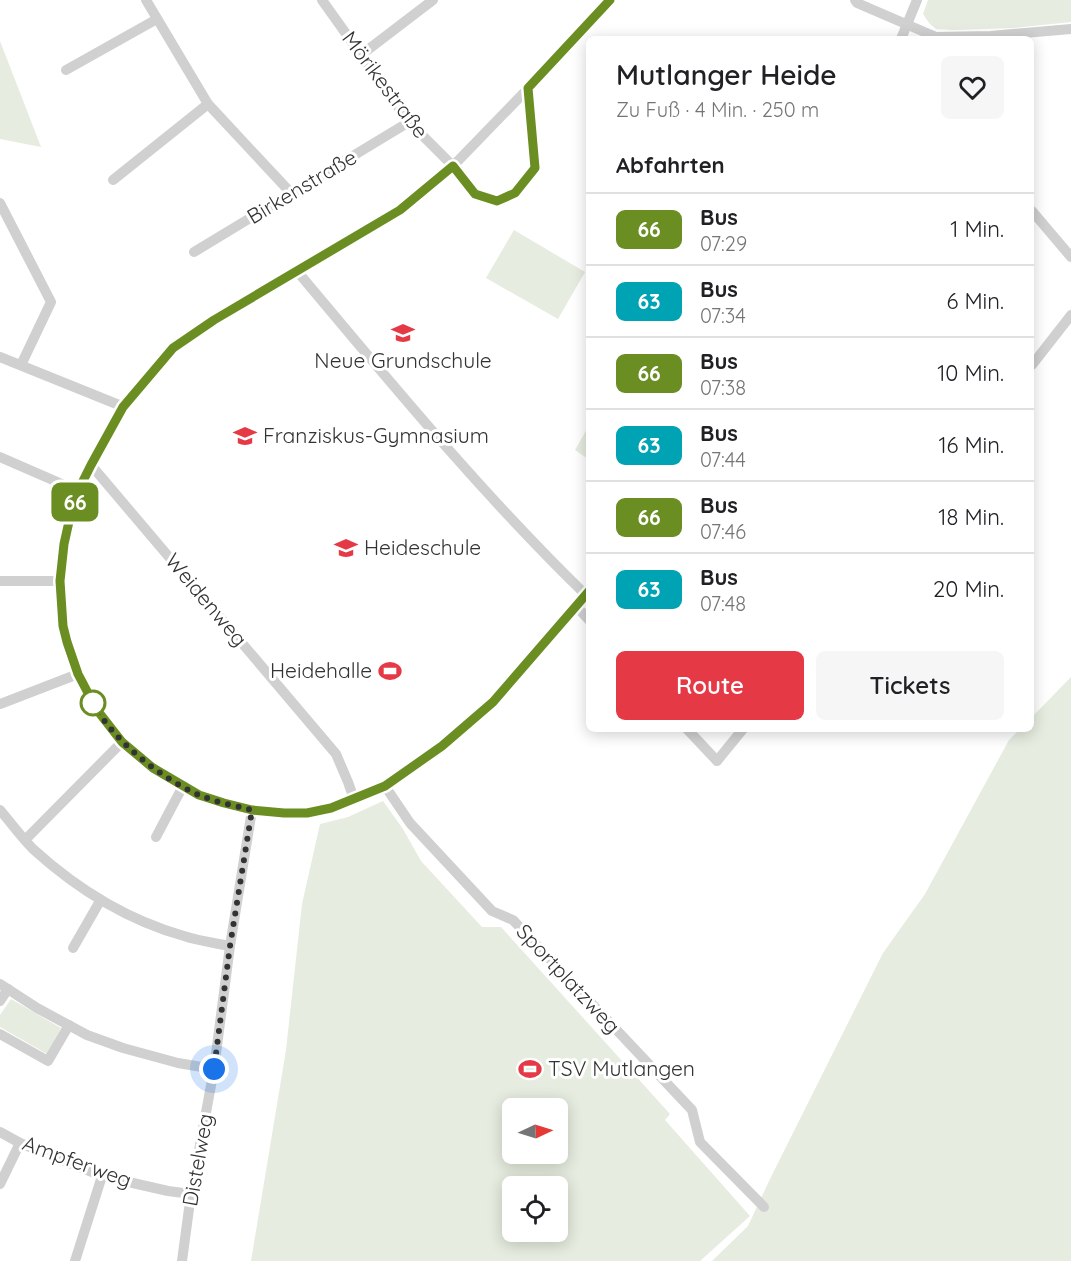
<!DOCTYPE html>
<html lang="de">
<meta charset="utf-8">
<style>
:root{--surface:#fff;--page:#f6f6f6;--text:#202124;--muted:#757577;--line:#e0e0e0;--accent:#e63946}
body{margin:0;font-family:Quicksand,sans-serif;background:var(--page);color:var(--text);height:100vh;display:flex;flex-direction:column;font-size:22px;white-space:nowrap}
*{box-sizing:border-box;margin:0}
p{font-size:20px;color:var(--muted)}
.icon{flex:none;width:33px;height:33px;fill:none;stroke:currentColor;stroke-width:2;stroke-linecap:round;stroke-linejoin:round}
.map{position:relative;flex:1;overflow:hidden}
.panel{position:absolute;left:586px;top:36px;width:448px;height:696px;display:flex;flex-direction:column;background:var(--surface);border-radius:9px;box-shadow:0 3px 15px #0003}
.panel>*{flex:none}
.badge{padding:0 12px;border-radius:9px;font-size:21px;line-height:39px}
.needle{width:39px;rotate:86deg}
.buttons{position:absolute;left:502px;top:1098px;display:grid;gap:12px}
.buttons a{display:grid;place-items:center;width:66px;height:66px;border-radius:9px;background:var(--surface);box-shadow:0 3px 15px #0003;font-size:30px}
.you{position:absolute;width:30px;height:30px;margin:-15px;border:4px solid #fff;border-radius:50%;background:#1a73e8;box-shadow:0 0 0 9px #1a73e833}
.map>.badge{position:absolute;translate:-50% -50%;box-shadow:0 0 0 3px #fff}
h2{padding:0 30px;font-size:22px;line-height:54px}
.round{display:grid;place-items:center;flex:none;width:63px;height:63px;border-radius:9px;background:var(--page)}
.overview{display:flex;align-items:center;justify-content:space-between;height:102px;padding:0 30px}
h1{font-size:28px;font-weight:600;line-height:45px}
.primary-button{display:flex;gap:12px;margin-top:auto;padding:12px 30px}
.primary-button a{flex:1;height:69px;border-radius:9px;background:var(--accent);color:#fff;font-size:24px;font-weight:600;line-height:69px;text-align:center}
.primary-button a+a{background:var(--page);color:var(--text)}
ul{padding:0;list-style:none}
li{display:flex;align-items:center;gap:18px;height:72px;padding:0 30px;border-top:2px solid var(--line)}
li div{flex:1}
li b{display:block;font-size:22px}
li em{font-style:normal}
li .badge{min-width:66px;font-weight:700;text-align:center}
.map>svg:first-child{display:block}
.green{fill:#e6ecdf;fill-rule:evenodd}
.lines{fill:none;stroke-linecap:round;stroke-linejoin:round}
.minor{stroke:#d0d0d0;stroke-width:10}
.line-casing{stroke:#fff;stroke-width:14}
.line{stroke:#6b8e23;stroke-width:9}
.walk{stroke:#333;stroke-width:6;stroke-dasharray:0 10.8}
.stop-dot{fill:#fff;stroke:#6b8e23;stroke-width:3}
.labels{text-anchor:middle;stroke-width:6;stroke-linejoin:round;paint-order:stroke}
.street-label{font-size:21px;fill:#333;stroke:#fff}
.poi-label{font-size:21px;fill:#333;stroke:#fff;text-anchor:start}
</style>
<div class="map">
<svg width="1071" height="1261" viewBox="0 0 1071 1261">
<rect width="100%" height="100%" fill="#fff"/>
<!-- green -->
<g class="green">
<polygon points="928,0 1071,0 1071,22 1014,28 954,30 936,29 929,23 923,14"/>
<polygon points="0,41 41,147 0,139"/>
<polygon points="514,230 585,272 558,319 486,278"/>
<polygon points="588,427 590,428 590,456 588,459 575,450"/>
<polygon points="1071,677 1071,1261 712,1261 748,1226 770,1179 883,953 925,894 1009,740 1020,729 1032,729 1032,717"/>
<path d="M383,801l20,28 18,32 61,66h19l169,187 -5,6 85,96 -50,45h-449l35,-211 16,-146 18,-80 28,-7zM558,1108v46h-45v-46zM513,1186h45v46h-45z"/>
<polygon points="11,999 61,1028 47,1054 0,1027 0,1015"/>
</g>
<g class="lines">
<!-- minor -->
<g class="minor">
<polyline points="146,0 208,104 291,193"/>
<polyline points="322,0 409,122 453,166"/>
<polyline points="855,0 857,3 936,37 991,36 1071,29"/>
<polyline points="901,39 917,0"/>
<polyline points="361,55 433,0"/>
<polyline points="66,70 157,19"/>
<polyline points="113,180 208,104"/>
<polyline points="0,203 51,302 21,365"/>
<polyline points="1032,211 1071,257"/>
<polyline points="194,252 409,122"/>
<path d="M297,271c93,111 185,223 289,324"/>
<polyline points="0,357 124,407"/>
<polyline points="1032,365 1071,315"/>
<polyline points="0,457 78,491"/>
<polyline points="91,465 336,754 348,782 354,799"/>
<polyline points="0,581 60,581"/>
<polyline points="590,590 493,702 442,746 385,786 354,799 331,808 307,813 283,813 252,810 224,803 199,795 153,768 122,742 97,710 78,674 67,642 63,626 60,581 64,544 70,517 78,491 91,465 124,407 173,348 199,329 245,301 400,210 453,166 547,69 610,0"/>
<polyline points="576,606 590,621"/>
<polyline points="0,704 78,674"/>
<polyline points="687,729 717,761 743,729"/>
<polyline points="385,786 410,823 492,911 513,920 692,1110 700,1142 764,1207"/>
<path d="M0,810c11,13 21,27 33,39 44,40 94,71 151,87 15,5 31,7 46,10"/>
<polyline points="156,837 183,786"/>
<polyline points="25,840 122,742"/>
<polyline points="73,948 100,901"/>
<polyline points="0,984 37,1008 87,1035 123,1048 178,1063 214,1069"/>
<polyline points="0,1001 8,989"/>
<polyline points="0,1034 48,1061 69,1025"/>
<polyline points="0,1132 20,1143 102,1176 168,1191 191,1194"/>
<polyline points="0,1184 20,1143"/>
<polyline points="75,1261 102,1176"/>
<polyline points="182,1261 191,1194 214,1069 230,946 252,810"/>
</g>
</g>
<g class="lines">
<!-- line casing -->
<g class="line-casing">
<polyline id="line" points="590,590 493,702 442,746 385,786 331,808 307,813 284,813 252,810 224,803 199,795 153,768 122,742 97,710 78,674 67,642 63,626 60,581 64,544 70,517 78,491 91,465 123,407 173,348 214,320 400,210 453,166 475,194 497,201 515,193 535,168 528,88 610,0"/>
</g>
<!-- line -->
<use href="#line" class="line"/>
<!-- walk -->
<path class="walk" d="M93,703c20,38 68,75 106,92 17,7 36,11 53,15l-22,136 -16,123"/>
</g>
<!-- icons -->
<defs>
<g id="school-bare" transform="scale(1.8)"><path d="M0-5L7-2L0 1L-7-2ZM-4 1L0 2.5L4 1V4Q0 6-4 4Z" fill="#e63946" stroke="#fff" stroke-width="2.5" paint-order="stroke"/></g>
<g id="stadium-bare" transform="scale(1.8)"><path d="M0-5a6.5 5 0 1 0 0 10a6.5 5 0 1 0 0-10ZM-3.5-1.8h7v3.6h-7Z" fill="#e63946" stroke="#fff" stroke-width="2.5" paint-order="stroke"/></g>
</defs>
<g fill-rule="evenodd">
<use href="#school-bare" x="403" y="333"/>
<use href="#school-bare" x="245" y="436"/>
<use href="#school-bare" x="346" y="548"/>
<use href="#stadium-bare" x="390" y="671"/>
<use href="#stadium-bare" x="530" y="1069"/>
</g>
<!-- markers -->
<circle class="stop-dot" cx="93" cy="703" r="12"/>
<g class="labels">
<!-- street labels -->
<g class="street-label">
<text transform="translate(385 85) rotate(53)" y="7">Mörikestraße</text>
<text transform="translate(302 187) rotate(-31)" y="7">Birkenstraße</text>
<text transform="translate(206 600) rotate(50)" y="7">Weidenweg</text>
<text transform="translate(568 979) rotate(47)" y="7">Sportplatzweg</text>
<text transform="translate(198 1160) rotate(-80)" y="7">Distelweg</text>
<text transform="translate(77 1162) rotate(20)" y="7">Ampferweg</text>
</g>
<!-- poi labels -->
<g class="poi-label">
<text x="403" y="368" text-anchor="middle">Neue Grundschule</text>
<text x="263" y="443">Franziskus-Gymnasium</text>
<text x="364" y="555">Heideschule</text>
<text x="372" y="678" text-anchor="end">Heidehalle</text>
<text x="548" y="1076">TSV Mutlangen</text>
</g>
</g>
</svg>
<div class="buttons">
<a><svg class="needle" viewBox="-14 -14 28 28"><path d="M0-13l5 13h-10z" fill="#e53935"/><path d="M0 13l5-13h-10z" fill="#757577"/></svg></a>
<a><svg class="icon" aria-label="locate" viewBox="0 0 24 24"><circle cx="12" cy="12" r="6"/><path d="M12 2v4M12 18v4M2 12h4M18 12h4"/></svg></a>
</div>
<div class="you" style="left:214px;top:1069px"></div>
<b class="badge" style="left:75px;top:502px;background:#6b8e23;color:#fff">66</b>
<section class="panel">
<div class="overview"><div><h1>Mutlanger Heide</h1><p>Zu Fuß · 4 Min. · 250 m</p></div><a class="round"><svg class="icon" aria-label="heart" viewBox="0 0 24 24"><path d="M12 20l-8-8c-3-5 5-10 8-4 3-6 11-1 8 4z"/></svg></a></div>
<h2>Abfahrten</h2>
<ul>
<li><span class="badge" style="background:#6b8e23;color:#fff">66</span><div><b>Bus</b><p>07:29</p></div><em>1 Min.</em></li>
<li><span class="badge" style="background:#00a3b4;color:#fff">63</span><div><b>Bus</b><p>07:34</p></div><em>6 Min.</em></li>
<li><span class="badge" style="background:#6b8e23;color:#fff">66</span><div><b>Bus</b><p>07:38</p></div><em>10 Min.</em></li>
<li><span class="badge" style="background:#00a3b4;color:#fff">63</span><div><b>Bus</b><p>07:44</p></div><em>16 Min.</em></li>
<li><span class="badge" style="background:#6b8e23;color:#fff">66</span><div><b>Bus</b><p>07:46</p></div><em>18 Min.</em></li>
<li><span class="badge" style="background:#00a3b4;color:#fff">63</span><div><b>Bus</b><p>07:48</p></div><em>20 Min.</em></li>
</ul>
<div class="primary-button"><a>Route</a><a>Tickets</a></div>
</section>
</div>
